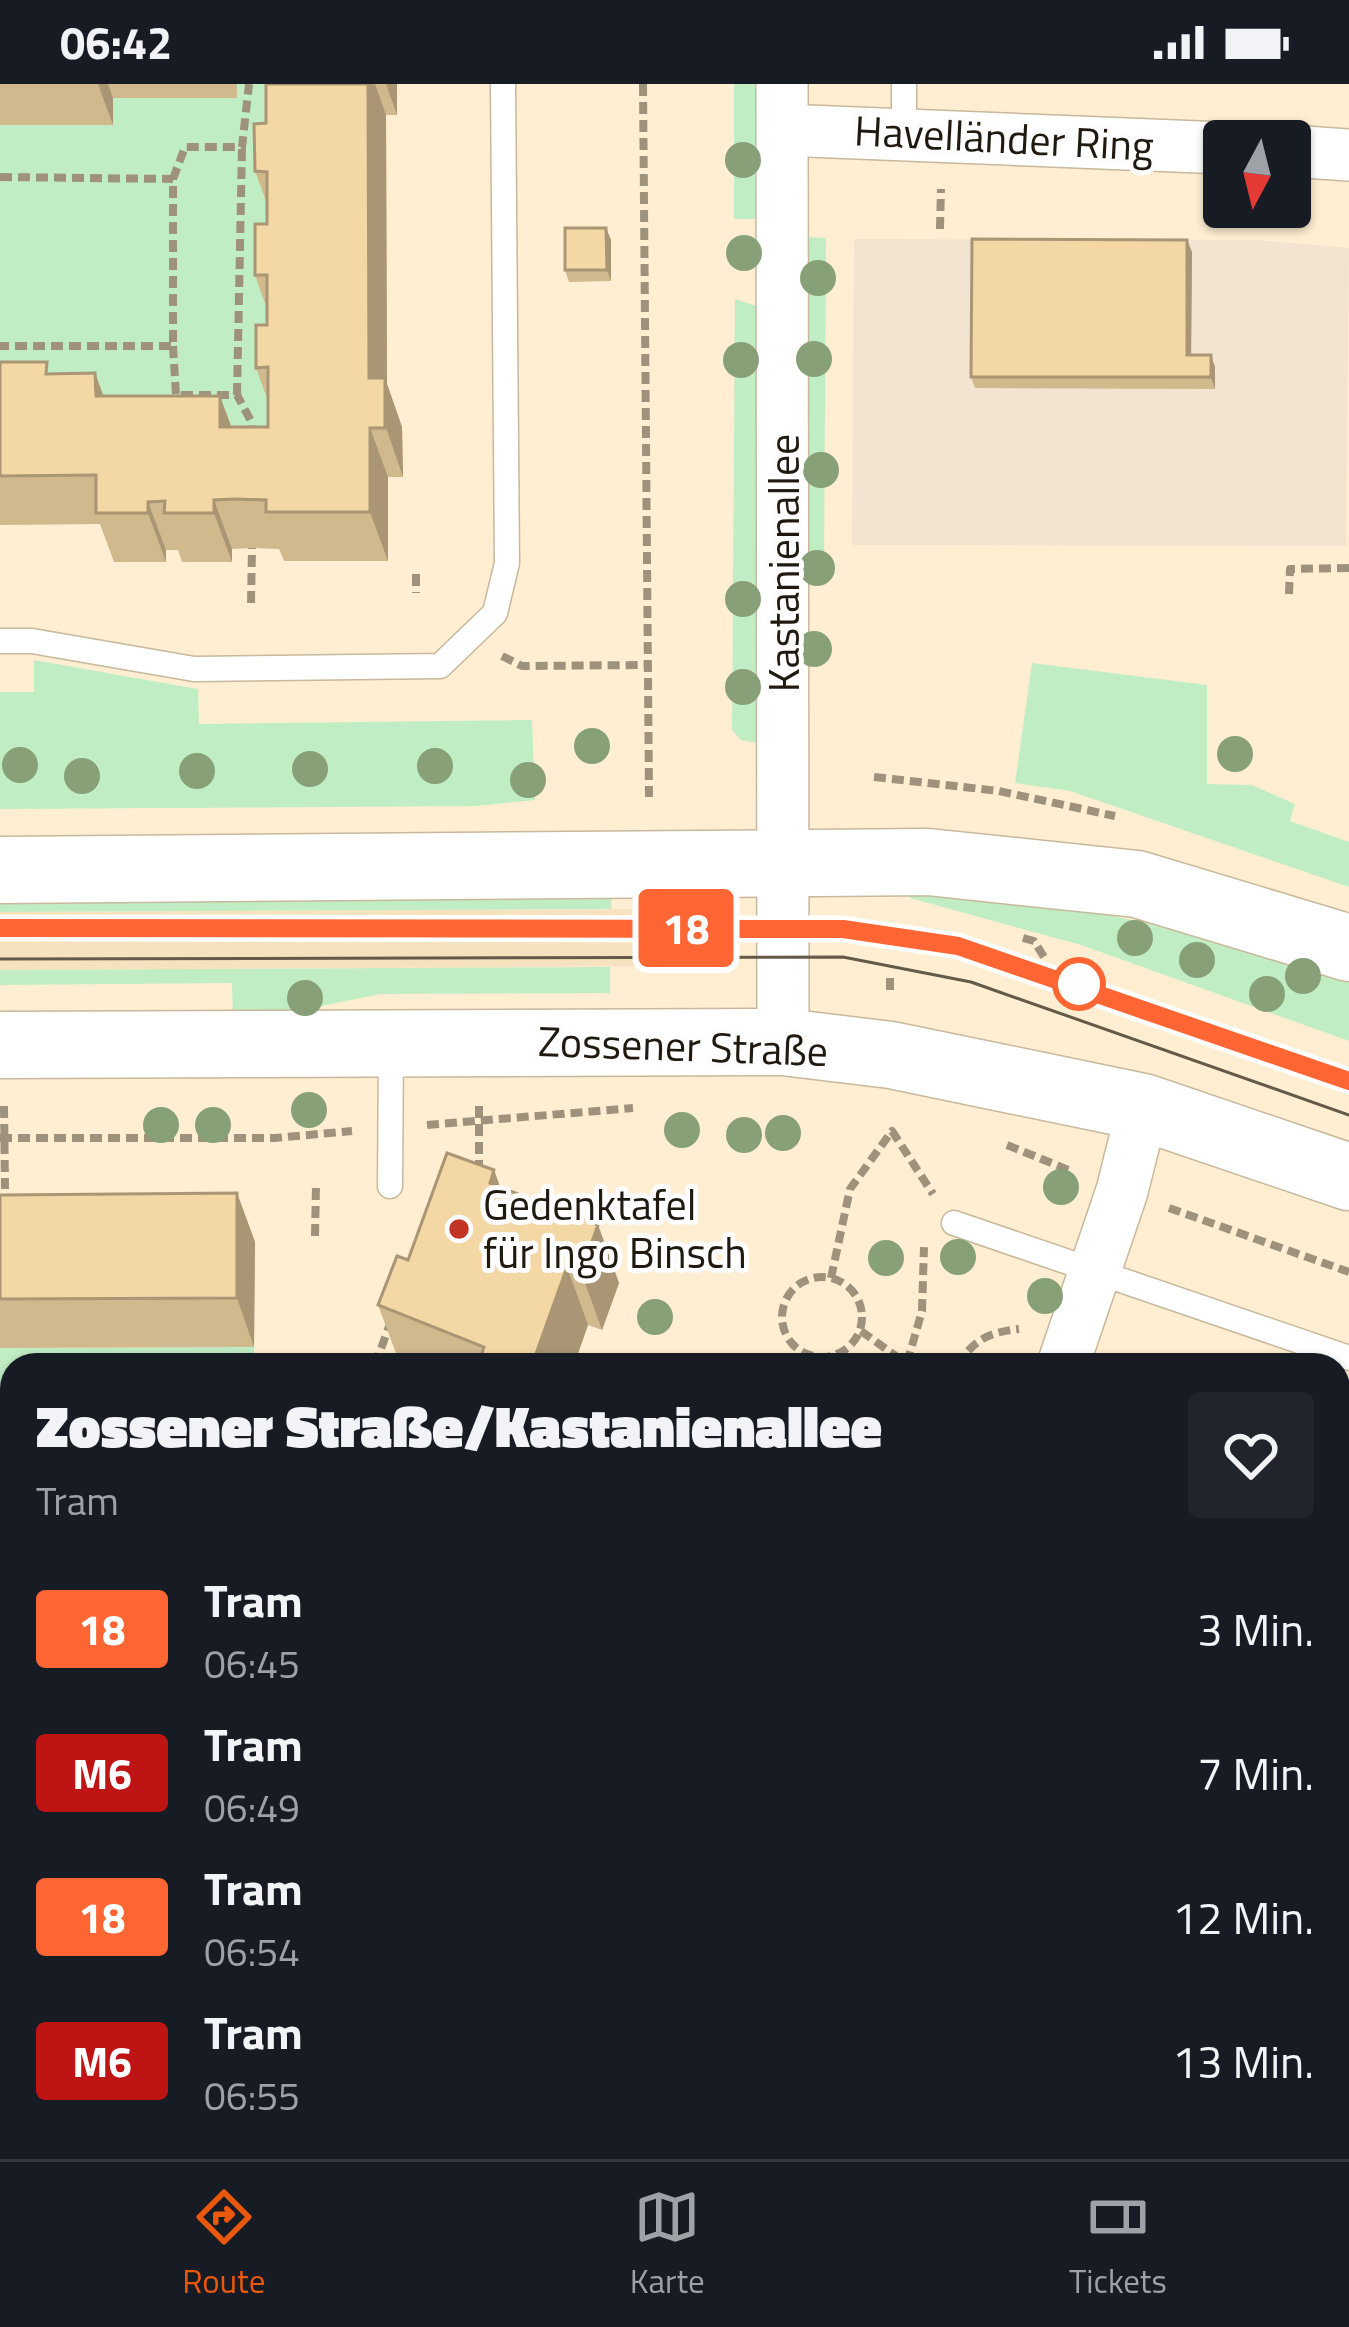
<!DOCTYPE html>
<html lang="de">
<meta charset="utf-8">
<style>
:root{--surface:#171b24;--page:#20242c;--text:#f1f3f6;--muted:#9ea1a6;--line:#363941;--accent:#ea580c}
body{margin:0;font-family:"Titillium Web",sans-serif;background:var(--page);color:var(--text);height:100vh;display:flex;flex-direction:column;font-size:45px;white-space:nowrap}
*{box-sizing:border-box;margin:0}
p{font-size:39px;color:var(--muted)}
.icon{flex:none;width:66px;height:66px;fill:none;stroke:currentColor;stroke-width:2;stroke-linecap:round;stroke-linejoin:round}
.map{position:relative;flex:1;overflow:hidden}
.sheet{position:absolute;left:0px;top:1269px;width:1350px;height:807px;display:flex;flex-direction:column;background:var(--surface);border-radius:36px 36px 0 0;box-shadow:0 3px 9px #0004}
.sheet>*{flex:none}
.badge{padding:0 24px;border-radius:9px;font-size:42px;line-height:78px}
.needle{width:78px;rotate:187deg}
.fabs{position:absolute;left:1203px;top:36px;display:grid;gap:24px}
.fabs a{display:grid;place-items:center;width:108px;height:108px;border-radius:12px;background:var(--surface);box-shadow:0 3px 9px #0004;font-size:60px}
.map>.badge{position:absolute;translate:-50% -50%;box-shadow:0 0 0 6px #fff}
.round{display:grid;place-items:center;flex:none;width:126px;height:126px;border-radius:12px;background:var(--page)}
.head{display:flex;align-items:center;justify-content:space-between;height:204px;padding:0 36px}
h1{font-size:57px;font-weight:800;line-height:90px}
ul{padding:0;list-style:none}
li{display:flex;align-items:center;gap:36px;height:144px;padding:0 36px}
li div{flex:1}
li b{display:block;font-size:45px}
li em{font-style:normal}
li .badge{min-width:132px;font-weight:700;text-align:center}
.status{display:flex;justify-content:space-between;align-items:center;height:84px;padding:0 60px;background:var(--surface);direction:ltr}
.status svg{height:33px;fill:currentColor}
.menu{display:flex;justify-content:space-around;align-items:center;height:168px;border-top:3px solid var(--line);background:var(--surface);font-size:33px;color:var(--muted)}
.menu a{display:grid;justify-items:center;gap:6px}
.menu .on{color:var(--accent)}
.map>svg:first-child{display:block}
.commercial{fill:#f2e4d1}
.built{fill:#f6e2be}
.green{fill:#c1edc4}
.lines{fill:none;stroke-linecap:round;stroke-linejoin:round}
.lane-casing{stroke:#c8b89c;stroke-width:27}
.street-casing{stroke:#c8b89c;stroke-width:54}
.secondary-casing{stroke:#c8b89c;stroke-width:69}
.path{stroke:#9e927d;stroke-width:8;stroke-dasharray:12 6;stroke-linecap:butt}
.lane{stroke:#fff;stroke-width:24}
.street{stroke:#fff;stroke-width:51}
.secondary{stroke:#fff;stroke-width:66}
.tram{stroke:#645a4a;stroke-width:3}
.tree{fill:#87a078}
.wall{fill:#d1b98e}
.shaded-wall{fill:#aa9674}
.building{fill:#f3d7a5;stroke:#aa9674;stroke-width:3}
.line-casing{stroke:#fff;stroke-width:27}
.line{stroke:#f63;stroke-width:18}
.stop-dot{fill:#fff;stroke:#f63;stroke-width:6}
.poi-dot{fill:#c13424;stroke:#fdfdfd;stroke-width:4.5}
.labels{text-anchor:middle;stroke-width:10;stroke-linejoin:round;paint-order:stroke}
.street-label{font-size:42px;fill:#1f190f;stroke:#fdfdfd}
.poi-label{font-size:42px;fill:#1f190f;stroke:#fdfdfd;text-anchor:start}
</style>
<div class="status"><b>06:42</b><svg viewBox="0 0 49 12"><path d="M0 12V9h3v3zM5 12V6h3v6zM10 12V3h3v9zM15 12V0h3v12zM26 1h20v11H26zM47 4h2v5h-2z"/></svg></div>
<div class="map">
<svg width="1349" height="2075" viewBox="0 0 1349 2075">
<rect width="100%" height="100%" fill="#ffeed1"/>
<!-- commercial -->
<polygon class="commercial" points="854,155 1258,156 1349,164 1346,462 852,461"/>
<!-- built -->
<polygon class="built" points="701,825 695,882 0,886 0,828"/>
<!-- green -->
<g class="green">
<polygon points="237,0 284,0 286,392 0,338 0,41 112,41 113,14 236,14"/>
<rect x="734" y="0" width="25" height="135"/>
<polygon points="805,153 826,154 824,489 805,489"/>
<polygon points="735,215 757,222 757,659 741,656 732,646"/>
<polygon points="34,576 198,605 199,640 532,636 535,716 477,722 0,725 0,608 34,608"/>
<polygon points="1032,579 1207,601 1207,700 1252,701 1295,720 1290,737 1349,758 1349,803 1070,707 1015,699"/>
<polygon points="612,804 611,825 0,828 0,808"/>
<path d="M911,805c151,10 294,44 438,87v65l-268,-96 -171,-47z"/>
<polygon points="610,883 610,909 381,910 276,931 233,932 232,899 0,901 0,886"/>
<polygon points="254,1263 254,1281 12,1281 12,1442 0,1447 0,1264"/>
<polygon points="1338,1538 1349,1542 1349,2075 1235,2075 1206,2064 1338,2064"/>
<polygon points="0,1781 12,1786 12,2064 27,2064 23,2075 0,2075"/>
<polygon points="138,2064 880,2064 883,2075 130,2075"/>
</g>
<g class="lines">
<!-- lane casing -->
<g class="lane-casing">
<g id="lane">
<polyline points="904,52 904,0"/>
<polyline points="0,557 32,557 194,585 440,582 495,529 507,479 503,0"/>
<polyline points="390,1102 391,961"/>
<polyline points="954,1139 1349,1274"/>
</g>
</g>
<!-- street casing -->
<g class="street-casing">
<g id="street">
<polyline points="782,0 783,958"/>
<polyline points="783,46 1224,64"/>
<polyline points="1290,67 1349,71"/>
<polyline points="1063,1281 1122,1107 1143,1023"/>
<polyline points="84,2075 88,2064"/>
</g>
</g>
<!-- secondary casing -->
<g class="secondary-casing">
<g id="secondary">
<polyline points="0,786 928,778 1137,800 1349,864"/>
<polyline points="0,961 783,958 891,971 1143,1023 1349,1093"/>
</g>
</g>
<!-- path -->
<g class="path">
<polyline points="643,0 649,713"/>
<polyline points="0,93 173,95 173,262 0,262"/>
<polyline points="173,95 185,63 242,63 249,0"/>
<polyline points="940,145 941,105"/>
<polyline points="173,262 176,311 237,311 251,337 251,352"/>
<polyline points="237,311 242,63"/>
<polyline points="416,490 416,509"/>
<polyline points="1289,510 1290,485 1349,484"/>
<polyline points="251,519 252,464"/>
<polyline points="502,572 522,582 648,581"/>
<polyline points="874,693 999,707 1115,732"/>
<polyline points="1023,854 1034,857 1044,873"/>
<polyline points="890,894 890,911"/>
<polyline points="4,1022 5,1105"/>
<polyline points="427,1041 633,1024"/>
<polyline points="0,1054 275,1054 352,1047"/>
<polyline points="1007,1061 1071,1087"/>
<polyline points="479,1088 479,1019"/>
<polyline points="1169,1124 1349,1188"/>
<polyline points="315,1152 316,1102"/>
<circle cx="822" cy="1233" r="40"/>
<polyline points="831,1194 850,1105 892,1047 933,1110"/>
<polyline points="861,1247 907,1280"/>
<polyline points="907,1279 922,1227 924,1163"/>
<polyline points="375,1281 390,1240"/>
<path d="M957,1281c17,-25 32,-33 62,-36"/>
<polyline points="0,1312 12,1312"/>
<polyline points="0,1356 12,1357"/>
<polyline points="1338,1635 1349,1631"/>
<polyline points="1338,1652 1349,1675"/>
<polyline points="1338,1929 1349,1928"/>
<polyline points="1338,2002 1349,2001"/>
<polyline points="302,2064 317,2075"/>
<polyline points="892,2064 894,2075"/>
<polyline points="217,2075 222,2064"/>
<polyline points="636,2075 637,2064"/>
<polyline points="782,2075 782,2064"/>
<polyline points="839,2075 848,2064"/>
</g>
<!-- lane -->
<use href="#lane" class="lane"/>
<!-- street -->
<use href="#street" class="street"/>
<!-- secondary -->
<use href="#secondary" class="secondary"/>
<!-- tram -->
<g class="tram">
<polyline points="0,844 843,845 958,862 1349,997"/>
<polyline points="0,875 843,873 971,898 1349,1031"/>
</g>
</g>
<!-- trees -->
<g class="tree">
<circle cx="743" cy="76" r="18"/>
<circle cx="744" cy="169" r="18"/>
<circle cx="818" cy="194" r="18"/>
<circle cx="814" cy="275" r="18"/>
<circle cx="741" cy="276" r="18"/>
<circle cx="821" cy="386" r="18"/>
<circle cx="817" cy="484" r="18"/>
<circle cx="743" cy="515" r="18"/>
<circle cx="814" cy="565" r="18"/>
<circle cx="743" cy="603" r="18"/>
<circle cx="592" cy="662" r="18"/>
<circle cx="1235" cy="670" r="18"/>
<circle cx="20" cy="681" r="18"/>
<circle cx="435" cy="682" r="18"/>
<circle cx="310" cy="685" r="18"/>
<circle cx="197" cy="687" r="18"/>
<circle cx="82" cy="692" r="18"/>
<circle cx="528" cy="696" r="18"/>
<circle cx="1135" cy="854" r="18"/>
<circle cx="1197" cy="876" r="18"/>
<circle cx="1303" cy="892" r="18"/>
<circle cx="1267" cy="910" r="18"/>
<circle cx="305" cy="914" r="18"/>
<circle cx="309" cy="1026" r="18"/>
<circle cx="161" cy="1041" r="18"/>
<circle cx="213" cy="1041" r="18"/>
<circle cx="682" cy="1046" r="18"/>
<circle cx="783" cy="1049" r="18"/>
<circle cx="744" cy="1051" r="18"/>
<circle cx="1061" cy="1103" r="18"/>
<circle cx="958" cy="1173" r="18"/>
<circle cx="886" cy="1174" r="18"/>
<circle cx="1045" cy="1212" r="18"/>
<circle cx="655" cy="1233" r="18"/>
</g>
<!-- wall -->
<g class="wall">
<polygon points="0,0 237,0 237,14 113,14 113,41 0,41"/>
<polygon points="266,0 397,0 397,31 386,31 387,300 402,343 403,393 388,393 388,477 284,477 279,465 252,464 232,465 232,478 182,478 178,466 166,466 166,478 114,478 100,440 0,441 0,278 51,290 95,289 103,312 220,312 231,343 268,343 268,317 256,284 267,241 267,225 255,191 267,140 267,120 255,87 266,39"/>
<polygon points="606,144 611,156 611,197 569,198 565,186"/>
<polygon points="1187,156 1192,168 1191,271 1215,283 1215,305 975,304 971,293"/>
<polygon points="494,1086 500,1103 598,1141 619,1199 602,1246 588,1241 574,1280 577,1281 400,1280 378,1221 408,1176"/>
<polygon points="237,1109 255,1158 254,1263 0,1264 0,1111"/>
<polygon points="1338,1349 1349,1353 1349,1503 1341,1500 1338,1508"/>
<polygon points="12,1484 12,1557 9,1556 0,1532 0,1518"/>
<polygon points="12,1632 12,1740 0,1736 0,1636 9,1639"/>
</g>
<!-- shaded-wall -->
<g class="shaded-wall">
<polygon points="98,0 108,0 113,14 113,41"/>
<polygon points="368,0 375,0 386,31 387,300 402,343 403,393 369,294"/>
<polygon points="386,0 397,0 397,31"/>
<polygon points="606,144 611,156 611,197 607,186"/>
<polygon points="1187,156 1192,168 1191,283 1187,271"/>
<polygon points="1211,271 1215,283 1215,305 1211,293"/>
<polygon points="95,289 113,338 96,312"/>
<polygon points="220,312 238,361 220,343"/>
<polygon points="370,344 388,393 388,477 370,428"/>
<polygon points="214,416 232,465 232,478 214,429"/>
<polygon points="148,418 166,466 166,478 148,429"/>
<polygon points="494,1086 515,1145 490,1099"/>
<polygon points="237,1109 255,1158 254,1263 237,1214"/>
<polygon points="598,1141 619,1199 602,1246 581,1188"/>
<polygon points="567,1183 588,1241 574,1281 532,1281"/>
</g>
<!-- building -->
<g class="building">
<polygon points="266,0 368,0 369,294 385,294 385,344 370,344 370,428 266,428 266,416 235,415 214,416 214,429 164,429 165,417 148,418 148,429 96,429 96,391 0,392 0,278 47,278 46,290 95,289 96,312 220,312 220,343 268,343 268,283 256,284 256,241 267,241 267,191 255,191 255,140 267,140 267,88 255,87 254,40 266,39"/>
<polygon points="565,144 606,144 607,186 565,186"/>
<polygon points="972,155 1187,156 1187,271 1211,271 1211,293 971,293"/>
<polygon points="447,1069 494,1086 490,1099 598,1141 581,1188 567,1183 532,1281 496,1281 480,1275 484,1263 378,1221 397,1172 408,1176"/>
<polygon points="237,1109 237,1214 0,1215 0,1111"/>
<polygon points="540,1268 577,1281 535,1281"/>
<polygon points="1338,1349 1349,1353 1349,1452 1338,1448"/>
<polygon points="12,1484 12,1530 0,1526 0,1518"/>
<polygon points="12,1632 12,1713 0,1708 0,1636 9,1639"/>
<polygon points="983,2064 1217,2064 1247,2075 979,2075"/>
</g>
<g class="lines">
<!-- line casing -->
<g class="line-casing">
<polyline id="line" points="0,844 843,845 958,862 1349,997"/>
</g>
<!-- line -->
<use href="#line" class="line"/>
</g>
<!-- markers -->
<circle class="stop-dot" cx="1079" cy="900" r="24"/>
<circle class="poi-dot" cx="459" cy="1145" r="12"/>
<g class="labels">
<!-- street labels -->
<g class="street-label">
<text transform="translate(1004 54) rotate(3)" y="15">Havelländer Ring</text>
<text transform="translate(784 479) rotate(-90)" y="15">Kastanienallee</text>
<text transform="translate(683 962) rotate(2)" y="15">Zossener Straße</text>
</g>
<!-- poi labels -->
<g class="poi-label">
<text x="483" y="1136">Gedenktafel<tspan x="483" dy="48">für Ingo Binsch</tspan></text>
</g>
</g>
</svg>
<div class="fabs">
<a><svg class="needle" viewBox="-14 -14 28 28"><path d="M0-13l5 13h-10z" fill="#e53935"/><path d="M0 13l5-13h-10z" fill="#9ea1a6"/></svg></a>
</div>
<b class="badge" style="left:686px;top:844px;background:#f63;color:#fff">18</b>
<section class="sheet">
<div class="head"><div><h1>Zossener Straße/Kastanienallee</h1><p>Tram</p></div><a class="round"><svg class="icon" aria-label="heart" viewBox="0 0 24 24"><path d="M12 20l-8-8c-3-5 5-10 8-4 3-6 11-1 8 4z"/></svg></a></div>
<ul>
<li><span class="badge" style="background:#f63;color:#fff">18</span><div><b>Tram</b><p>06:45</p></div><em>3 Min.</em></li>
<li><span class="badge" style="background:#be1414;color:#fff">M6</span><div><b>Tram</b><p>06:49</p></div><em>7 Min.</em></li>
<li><span class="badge" style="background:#f63;color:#fff">18</span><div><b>Tram</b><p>06:54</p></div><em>12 Min.</em></li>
<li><span class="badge" style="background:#be1414;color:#fff">M6</span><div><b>Tram</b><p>06:55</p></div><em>13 Min.</em></li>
</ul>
</section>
</div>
<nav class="menu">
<a class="on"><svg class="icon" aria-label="directions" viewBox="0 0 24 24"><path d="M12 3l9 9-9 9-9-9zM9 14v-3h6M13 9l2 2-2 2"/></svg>Route</a>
<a><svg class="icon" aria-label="map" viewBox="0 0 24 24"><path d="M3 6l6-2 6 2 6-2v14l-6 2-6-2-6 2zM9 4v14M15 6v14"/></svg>Karte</a>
<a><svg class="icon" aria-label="tickets" viewBox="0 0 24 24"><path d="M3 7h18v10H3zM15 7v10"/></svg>Tickets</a>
</nav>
